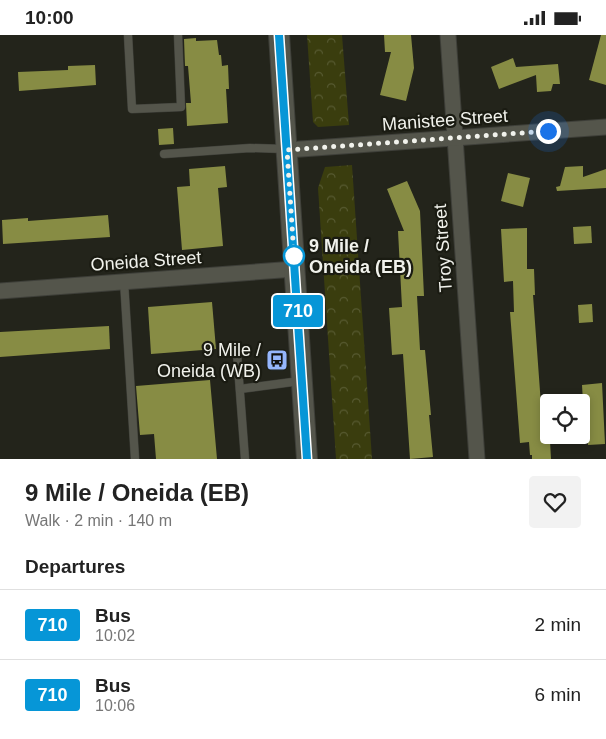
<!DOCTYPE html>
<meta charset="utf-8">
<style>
:root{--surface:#fff;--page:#f2f2f2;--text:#222;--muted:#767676;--line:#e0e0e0}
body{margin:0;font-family:Arial,sans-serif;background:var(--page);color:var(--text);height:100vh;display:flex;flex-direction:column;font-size:19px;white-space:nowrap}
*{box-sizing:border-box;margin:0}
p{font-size:16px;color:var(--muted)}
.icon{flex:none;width:28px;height:28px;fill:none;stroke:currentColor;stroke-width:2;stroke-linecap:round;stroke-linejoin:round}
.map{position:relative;height:424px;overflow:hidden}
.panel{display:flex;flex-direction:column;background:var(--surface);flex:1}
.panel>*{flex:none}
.badge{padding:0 10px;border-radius:4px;font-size:18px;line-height:32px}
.controls{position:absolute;left:540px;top:359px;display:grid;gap:10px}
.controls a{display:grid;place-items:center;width:50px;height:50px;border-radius:5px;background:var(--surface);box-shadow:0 2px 8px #0003;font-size:25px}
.you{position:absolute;width:25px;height:25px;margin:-12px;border:4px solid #fff;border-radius:50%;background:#1a73e8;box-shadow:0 0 0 8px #1a73e833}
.map>.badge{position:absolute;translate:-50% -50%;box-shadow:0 0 0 2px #fff}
h2{padding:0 25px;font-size:19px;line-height:45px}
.round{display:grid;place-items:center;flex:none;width:52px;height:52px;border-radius:5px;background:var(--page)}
.head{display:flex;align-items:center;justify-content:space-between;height:85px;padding:0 25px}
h1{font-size:24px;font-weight:800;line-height:38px}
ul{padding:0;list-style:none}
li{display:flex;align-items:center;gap:15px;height:70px;padding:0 25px;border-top:1px solid var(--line)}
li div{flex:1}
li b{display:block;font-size:19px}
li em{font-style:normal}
li .badge{min-width:55px;font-weight:700;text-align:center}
.status{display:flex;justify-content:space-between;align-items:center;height:35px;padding:0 25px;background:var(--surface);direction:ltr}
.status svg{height:14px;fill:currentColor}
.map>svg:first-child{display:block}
.park{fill:url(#park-crowns)}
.building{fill:#878c44}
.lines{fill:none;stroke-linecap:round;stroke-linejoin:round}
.lane-casing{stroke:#3e3f39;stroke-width:9}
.street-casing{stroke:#3e3f39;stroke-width:17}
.secondary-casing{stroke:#3e3f39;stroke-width:22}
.lane{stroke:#54554b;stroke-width:8}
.street{stroke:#54554b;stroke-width:15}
.secondary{stroke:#54554b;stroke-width:20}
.line-casing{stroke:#fff;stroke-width:11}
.line{stroke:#0696d7;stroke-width:8}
.walk{stroke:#f1f2ec;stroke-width:5;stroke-dasharray:0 9}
.stop-dot{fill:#fff;stroke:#0696d7;stroke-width:2.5}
.labels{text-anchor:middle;stroke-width:4.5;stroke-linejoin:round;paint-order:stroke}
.street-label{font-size:18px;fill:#f1f2ec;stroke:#1a1b12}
.stop-label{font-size:18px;font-weight:bold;fill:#f1f2ec;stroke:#1a1b12;text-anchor:start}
.poi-label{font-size:18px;fill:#f1f2ec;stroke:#1a1b12;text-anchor:end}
</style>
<div class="status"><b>10:00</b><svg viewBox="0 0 49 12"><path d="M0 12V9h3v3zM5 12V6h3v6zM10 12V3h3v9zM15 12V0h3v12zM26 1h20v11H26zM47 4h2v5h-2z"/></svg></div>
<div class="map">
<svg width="606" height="424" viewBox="0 0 606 424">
<defs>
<pattern id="park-crowns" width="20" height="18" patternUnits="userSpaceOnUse" patternTransform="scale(1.25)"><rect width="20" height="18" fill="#3a3d0e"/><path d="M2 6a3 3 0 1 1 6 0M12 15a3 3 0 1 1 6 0" fill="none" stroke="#575a31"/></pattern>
</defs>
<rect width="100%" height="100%" fill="#23241b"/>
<!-- park -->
<g class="park">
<polygon points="307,0 342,0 349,90 318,92 313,87"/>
<polygon points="352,130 372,424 336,424 318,153 325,132"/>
</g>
<!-- building -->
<g class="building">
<polygon points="384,0 411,0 414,33 406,66 380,60 391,17 385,17"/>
<polygon points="601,0 606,0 606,50 589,45"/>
<polygon points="196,3 196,6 217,5 219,20 221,20 222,31 228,30 229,54 226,54 228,88 187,91 186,68 191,68 188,31 185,31 184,4"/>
<polygon points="513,23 516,32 558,29 560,49 553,49 551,56 537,57 536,40 499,54 491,32"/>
<polygon points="95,30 96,50 19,56 18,37 68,35 68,31"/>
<polygon points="173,93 174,109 159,110 158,94"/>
<polygon points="225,131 227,152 218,153 223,211 182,215 177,152 190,151 189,134"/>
<polygon points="583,131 583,142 606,134 606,153 557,156 556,152 560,151 565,132"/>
<polygon points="508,138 530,143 523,172 501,166"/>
<polygon points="407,146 420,176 424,261 417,261 420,315 425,315 431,380 429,380 433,422 410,424 403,319 392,320 389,273 402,272 398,196 404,196 387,154"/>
<polygon points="108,180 110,202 3,209 2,185 28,183 28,186"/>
<polygon points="591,191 592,208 574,209 573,192"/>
<polygon points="527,193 527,234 534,234 535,260 533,260 541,370 548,369 551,424 532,424 532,420 530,420 529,407 520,408 510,277 514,277 513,246 504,247 501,194"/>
<polygon points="212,267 216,314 151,319 148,272"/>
<polygon points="592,269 593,287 579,288 578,270"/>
<polygon points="109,291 110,314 0,322 0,297"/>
<polygon points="210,345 217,424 156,424 154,399 140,400 136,351"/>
<polygon points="602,348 605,409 588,410 585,366 583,367 582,350"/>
</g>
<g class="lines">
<!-- lane casing -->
<g class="lane-casing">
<g id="lane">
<polyline points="128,0 132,74 181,72 178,0"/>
<polyline points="164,119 250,113 285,114"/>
<polyline points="124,246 135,424"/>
<polyline points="237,318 245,424"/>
<polyline points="240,354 300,346"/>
</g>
</g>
<!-- street casing -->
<g class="street-casing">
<g id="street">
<polyline points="448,0 477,424"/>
<polyline points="287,115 606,92"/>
<polyline points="0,256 295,234"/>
</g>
</g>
<!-- secondary casing -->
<g class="secondary-casing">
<polyline id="secondary" points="279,0 307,424"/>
</g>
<!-- lane -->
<use href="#lane" class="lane"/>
<!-- street -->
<use href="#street" class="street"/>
<!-- secondary -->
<use href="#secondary" class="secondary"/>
</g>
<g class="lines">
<!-- line casing -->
<g class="line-casing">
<polyline id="line" points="279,0 307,424"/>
</g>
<!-- line -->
<use href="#line" class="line"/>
<!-- walk -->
<polyline class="walk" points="294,221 287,115 548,96"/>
</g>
<!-- icons -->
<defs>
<g id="bus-square" transform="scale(1.125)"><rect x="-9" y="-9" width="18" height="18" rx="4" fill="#95b6fd" stroke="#1a1b12"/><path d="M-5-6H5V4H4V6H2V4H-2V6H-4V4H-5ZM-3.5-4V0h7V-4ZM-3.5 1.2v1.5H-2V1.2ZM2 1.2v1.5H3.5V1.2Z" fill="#111"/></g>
</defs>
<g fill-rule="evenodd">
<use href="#bus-square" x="277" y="325"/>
</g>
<!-- markers -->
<circle class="stop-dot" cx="294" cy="221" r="10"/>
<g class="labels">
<!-- street labels -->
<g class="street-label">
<text transform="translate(445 85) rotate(-4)" y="6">Manistee Street</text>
<text transform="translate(443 213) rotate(-94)" y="6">Troy Street</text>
<text transform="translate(146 226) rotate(-4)" y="6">Oneida Street</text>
</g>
<!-- stop labels -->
<g class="stop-label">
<text x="309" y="217">9 Mile /<tspan x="309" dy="21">Oneida (EB)</tspan></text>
</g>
<!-- poi labels -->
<g class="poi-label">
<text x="261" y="321">9 Mile /<tspan x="261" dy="21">Oneida (WB)</tspan></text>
</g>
</g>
</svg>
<div class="controls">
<a><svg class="icon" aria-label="locate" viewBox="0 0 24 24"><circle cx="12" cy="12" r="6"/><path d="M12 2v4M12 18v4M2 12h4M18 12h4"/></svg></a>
</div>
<div class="you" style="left:548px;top:96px"></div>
<b class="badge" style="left:298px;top:276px;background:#0696d7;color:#fff">710</b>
</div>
<section class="panel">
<div class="head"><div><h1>9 Mile / Oneida (EB)</h1><p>Walk · 2 min · 140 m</p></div><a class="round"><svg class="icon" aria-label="heart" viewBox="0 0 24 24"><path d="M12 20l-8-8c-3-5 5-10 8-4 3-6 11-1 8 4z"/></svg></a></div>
<h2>Departures</h2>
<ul>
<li><span class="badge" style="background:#0696d7;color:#fff">710</span><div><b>Bus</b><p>10:02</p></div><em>2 min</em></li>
<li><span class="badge" style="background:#0696d7;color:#fff">710</span><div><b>Bus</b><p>10:06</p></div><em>6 min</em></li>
</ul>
</section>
